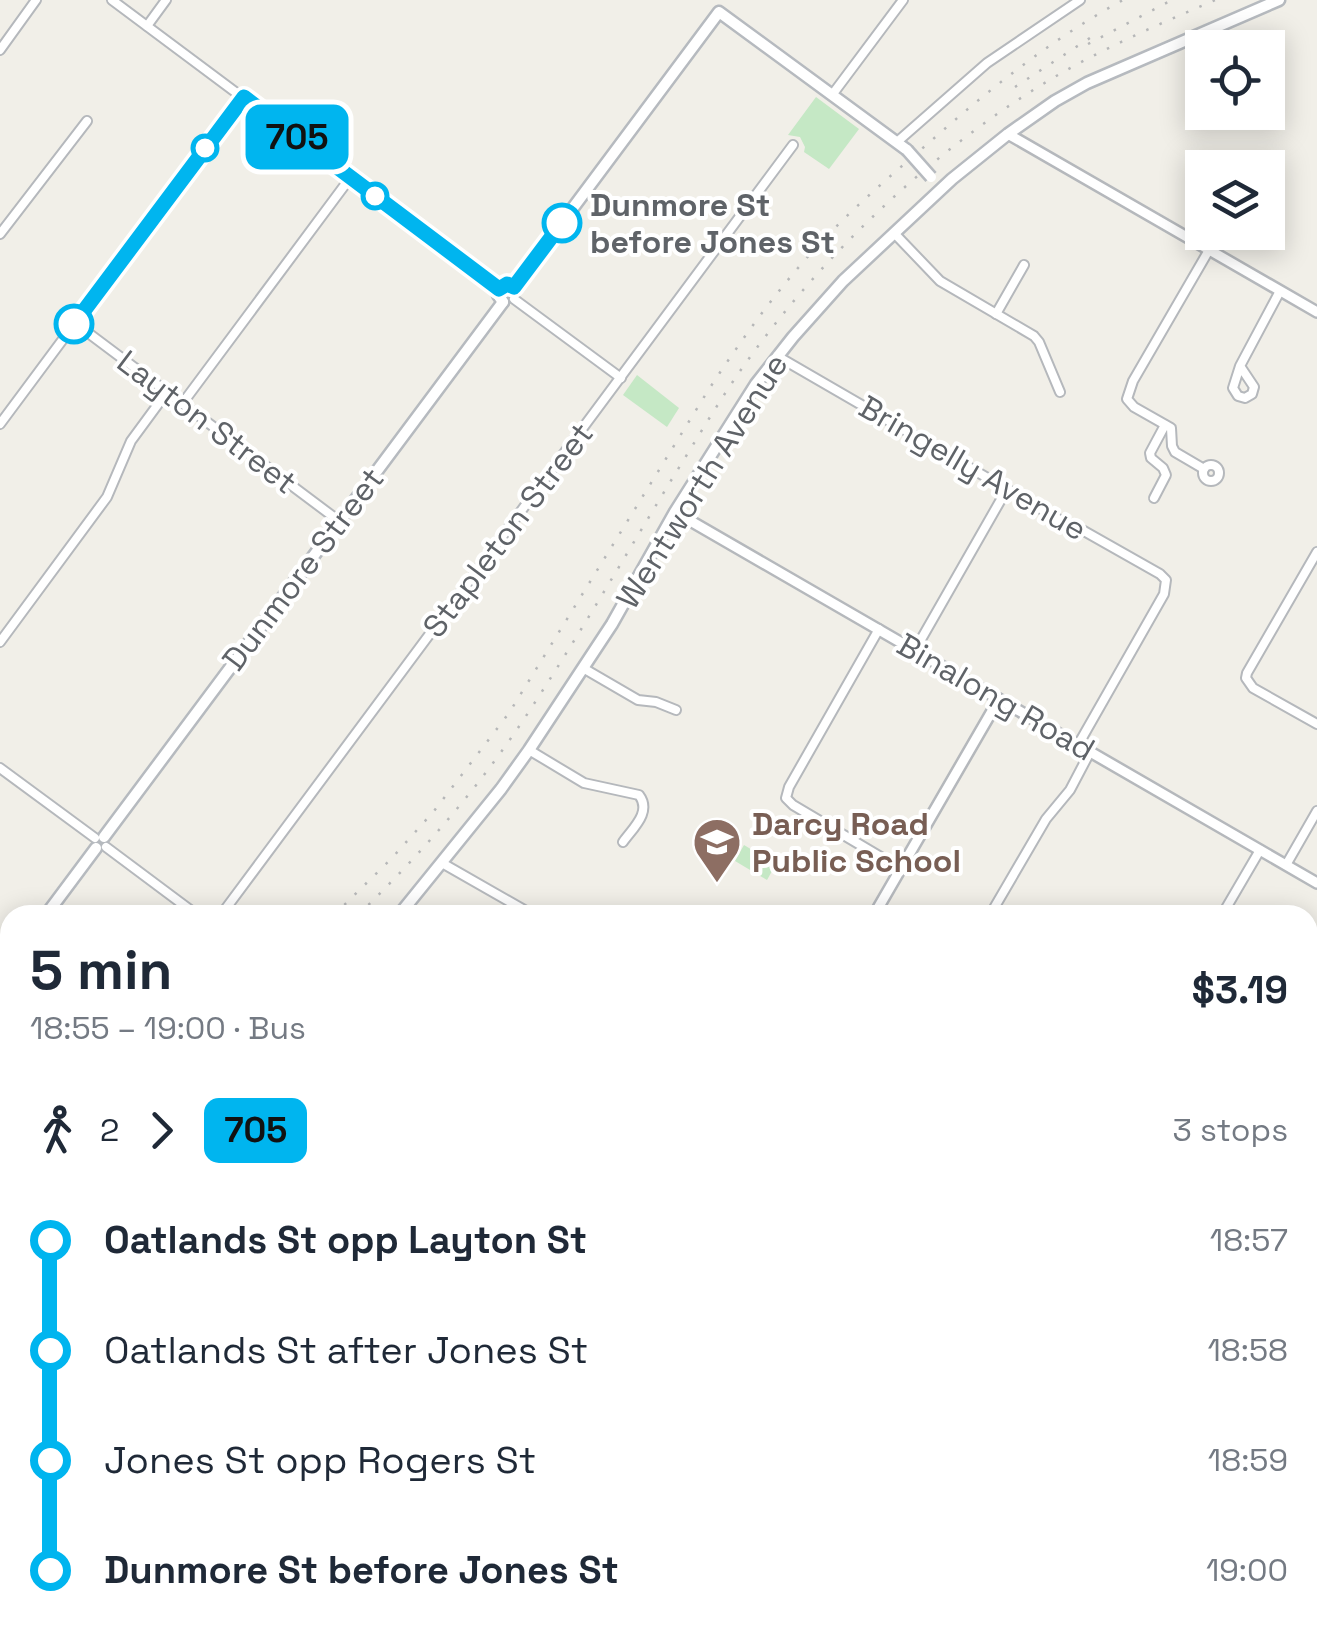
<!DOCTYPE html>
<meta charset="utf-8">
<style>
:root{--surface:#fff;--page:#f6f6f7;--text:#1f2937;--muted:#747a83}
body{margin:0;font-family:"Space Grotesk",sans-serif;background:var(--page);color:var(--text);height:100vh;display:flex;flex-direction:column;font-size:38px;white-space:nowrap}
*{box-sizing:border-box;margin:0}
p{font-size:32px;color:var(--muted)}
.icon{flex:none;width:55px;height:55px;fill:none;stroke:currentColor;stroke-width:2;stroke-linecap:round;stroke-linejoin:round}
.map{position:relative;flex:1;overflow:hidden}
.drawer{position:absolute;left:0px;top:905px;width:1318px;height:742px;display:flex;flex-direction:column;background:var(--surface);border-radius:30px 30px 0 0;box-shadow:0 5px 25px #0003}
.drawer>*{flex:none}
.badge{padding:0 20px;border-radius:15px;font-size:35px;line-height:65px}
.tools{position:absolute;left:1185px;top:30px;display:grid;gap:20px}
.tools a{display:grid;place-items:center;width:100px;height:100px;border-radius:0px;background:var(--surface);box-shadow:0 5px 25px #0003;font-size:50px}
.map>.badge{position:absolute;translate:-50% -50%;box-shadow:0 0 0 5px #fff}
.legs{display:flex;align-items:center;gap:15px;height:110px;padding:0 30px;font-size:32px}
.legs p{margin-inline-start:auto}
.overview{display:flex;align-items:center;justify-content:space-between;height:170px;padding:0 30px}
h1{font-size:55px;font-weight:800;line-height:75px}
ul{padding:0 30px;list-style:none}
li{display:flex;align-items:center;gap:35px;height:110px;font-size:38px}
li i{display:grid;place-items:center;width:15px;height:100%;margin:0 12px;background:currentColor}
li i::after{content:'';width:25px;height:25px;margin:-12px;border:8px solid;border-radius:50%;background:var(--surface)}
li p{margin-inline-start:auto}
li:first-child i{background:linear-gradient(#0000 50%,currentColor 0)}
li:last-child i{background:linear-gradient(currentColor 50%,#0000 0)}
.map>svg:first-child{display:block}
.green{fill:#c5e8c5}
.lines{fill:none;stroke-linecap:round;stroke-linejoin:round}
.stream{stroke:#aadaff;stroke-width:2.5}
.minor-casing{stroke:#b5b8bc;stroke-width:12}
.tertiary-casing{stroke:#b5b8bc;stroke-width:14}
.secondary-casing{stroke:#b6babf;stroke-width:15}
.trunk-casing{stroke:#f9ab00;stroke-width:18}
.minor{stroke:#fff;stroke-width:8}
.tertiary{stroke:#fff;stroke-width:9}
.secondary{stroke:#fff;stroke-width:10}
.trunk{stroke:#feeaa1;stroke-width:12}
.rail{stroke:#b6b7b8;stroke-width:2.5;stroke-dasharray:2.5 12;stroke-linecap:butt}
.secondary-bridge-casing{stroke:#b6babf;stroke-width:15;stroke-linecap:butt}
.secondary-bridge{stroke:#fff;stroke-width:10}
.line-1-casing{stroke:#fff;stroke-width:22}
.line-1{stroke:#00b5ef;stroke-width:15}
.stop-1-dot{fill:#fff;stroke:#00b5ef;stroke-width:5}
.labels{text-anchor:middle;stroke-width:8;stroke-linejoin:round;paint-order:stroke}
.stop-label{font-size:32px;font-weight:bold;fill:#5f6368;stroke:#fff;text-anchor:start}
.street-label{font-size:32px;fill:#5f6368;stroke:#fff}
.education-label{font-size:32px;font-weight:bold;fill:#785e54;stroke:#fff;text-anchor:start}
</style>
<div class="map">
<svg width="1317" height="1647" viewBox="0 0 1317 1647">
<rect width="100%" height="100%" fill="#f1efe8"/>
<!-- green -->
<g class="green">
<polygon points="816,97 859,129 829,169 804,152 805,147 800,137 788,135"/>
<polygon points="637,375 679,408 667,427 623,395"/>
<polygon points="744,845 776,864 767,880 735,861"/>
</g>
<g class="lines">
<!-- stream -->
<polyline class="stream" points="0,1064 10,1076"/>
<!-- minor casing -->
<g class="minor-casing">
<g id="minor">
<polyline points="112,0 499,289"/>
<polyline points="147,26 166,0"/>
<polyline points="0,50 36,0"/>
<polyline points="832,95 903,0"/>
<polyline points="897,142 987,63 1080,0"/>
<polyline points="894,233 940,281 1034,336 1039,342 1060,392"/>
<polyline points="0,234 87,121"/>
<polyline points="514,299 621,378"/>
<polyline points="996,314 1024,265"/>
<polyline points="75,323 339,521"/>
<polyline points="777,356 1060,520 1084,531 1160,574 1166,580 1164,594 1078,745"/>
<polyline points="1240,366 1233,388 1238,396 1245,398 1252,394 1254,387 1240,366 1280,291"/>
<polyline points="182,404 350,178"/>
<polyline points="0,424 243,97"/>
<circle cx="1211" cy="473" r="8"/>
<polyline points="1204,469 1175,452 1172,446 1171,428 1134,407 1127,399 1133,381 1209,250"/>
<polyline points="1154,498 1166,475 1163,468 1151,458 1150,453 1165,425"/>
<polyline points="1317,552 1247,673 1246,678 1253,688 1317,724"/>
<polyline points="879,629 789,787 786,798 793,805 901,869"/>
<polyline points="0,642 107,497 131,441 167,392"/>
<polyline points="915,650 1007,489"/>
<polyline points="583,668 638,700 656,702 676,710"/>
<path d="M529,750l55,33 55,12c13,17 -6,33 -16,47"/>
<polyline points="0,768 95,838"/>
<polyline points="106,847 197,915"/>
<polyline points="442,863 533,915"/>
<polyline points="1286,865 1317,811"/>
<polyline points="221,915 793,145"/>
<polyline points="990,915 1046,819 1070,790 1090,752"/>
<polyline points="1222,915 1260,850"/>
<polyline points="1308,1261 1317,1259"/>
<polyline points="0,1278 10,1268"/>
<polyline points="0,1497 10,1507"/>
<polyline points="1308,1531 1317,1529"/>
<polyline points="152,1638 162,1647"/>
<polyline points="478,1638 486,1647"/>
<polyline points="764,1638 767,1647"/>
<polyline points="1034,1638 1036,1647"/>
<polyline points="1149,1638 1154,1647"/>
<polyline points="104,1647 113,1638"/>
<polyline points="804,1647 809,1638"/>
</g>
</g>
<!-- tertiary casing -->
<g class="tertiary-casing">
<g id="tertiary">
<polyline points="1008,134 1317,312"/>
<polyline points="675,512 1317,883"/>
<polyline points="874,915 999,699"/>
<polyline points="261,1647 268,1638"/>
</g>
</g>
<!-- secondary casing -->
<g class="secondary-casing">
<g id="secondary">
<polyline points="514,287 719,12 907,150"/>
<polyline points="503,302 498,295 499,289 507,285 514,287"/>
<polyline points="104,837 503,302"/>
<polyline points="46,915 96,848"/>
<polyline points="399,915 501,789 529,750 612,624 675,512 756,384 793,337 843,281 952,179 1008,134 1055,101 1087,83 1279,0"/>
<polyline points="0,978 10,965"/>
</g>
</g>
<!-- trunk casing -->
<g class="trunk-casing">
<g id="trunk">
<polyline points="0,1091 10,1102"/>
<polyline points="0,1119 10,1129"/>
<polyline points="642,1638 649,1647"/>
<polyline points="663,1638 669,1647"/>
</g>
</g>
<!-- minor -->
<use href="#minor" class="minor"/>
<!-- tertiary -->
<use href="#tertiary" class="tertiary"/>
<!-- secondary -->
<use href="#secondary" class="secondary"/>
<!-- trunk -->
<use href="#trunk" class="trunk"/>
<!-- rail -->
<g class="rail">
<polyline points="1088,44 1172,0"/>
<polyline points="1015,87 1099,32"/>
<path d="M334,915l57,-56 43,-48 75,-98 200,-324c29,-44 60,-88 95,-128 39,-45 84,-83 128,-121 60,-53 120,-101 191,-140"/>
<path d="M358,915c62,-60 118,-124 166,-196 53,-80 101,-163 151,-245 25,-40 49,-82 78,-121 78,-107 190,-211 305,-278 50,-29 104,-52 157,-75"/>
<polyline points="0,1205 10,1197"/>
<polyline points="0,1229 10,1220"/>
</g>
<!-- secondary-bridge casing -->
<g class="secondary-bridge-casing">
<polyline id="secondary-bridge" points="907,150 931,177"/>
</g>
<!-- secondary-bridge -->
<use href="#secondary-bridge" class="secondary-bridge"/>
</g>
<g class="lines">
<!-- line-1 casing -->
<g class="line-1-casing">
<polyline id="line-1" points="74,324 244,97 499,289 507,284 514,287 562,223"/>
</g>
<!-- line-1 -->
<use href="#line-1" class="line-1"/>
</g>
<!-- icons -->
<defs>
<g id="school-pin" transform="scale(2.5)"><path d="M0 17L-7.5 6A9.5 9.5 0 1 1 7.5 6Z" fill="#8d6e63" stroke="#fff"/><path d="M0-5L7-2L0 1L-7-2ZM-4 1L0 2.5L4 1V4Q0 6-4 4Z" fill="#fff"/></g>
</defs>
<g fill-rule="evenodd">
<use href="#school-pin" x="717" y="842"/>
</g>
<!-- markers -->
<g class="stop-1-dot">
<circle cx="205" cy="148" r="12"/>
<circle cx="375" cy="196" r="12"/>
<circle cx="562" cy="223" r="18"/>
<circle cx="74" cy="324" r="18"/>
</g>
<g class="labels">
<!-- stop labels -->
<g class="stop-label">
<text x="590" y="216">Dunmore St<tspan x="590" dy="37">before Jones St</tspan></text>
</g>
<!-- street labels -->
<g class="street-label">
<text transform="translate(207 422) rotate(37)" y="11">Layton Street</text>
<text transform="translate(973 468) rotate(30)" y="11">Bringelly Avenue</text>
<text transform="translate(702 481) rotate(-58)" y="11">Wentworth Avenue</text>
<text transform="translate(508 530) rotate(-53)" y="11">Stapleton Street</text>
<text transform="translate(303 569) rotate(-53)" y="11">Dunmore Street</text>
<text transform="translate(996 697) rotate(30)" y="11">Binalong Road</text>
</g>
<!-- education labels -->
<g class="education-label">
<text x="752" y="835">Darcy Road<tspan x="752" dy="37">Public School</tspan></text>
</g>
</g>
</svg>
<div class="tools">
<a><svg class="icon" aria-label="locate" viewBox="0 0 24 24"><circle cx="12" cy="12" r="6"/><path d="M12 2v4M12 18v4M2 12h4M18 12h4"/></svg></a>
<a><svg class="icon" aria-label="layers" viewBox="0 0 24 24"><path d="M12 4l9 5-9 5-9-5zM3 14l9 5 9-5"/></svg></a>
</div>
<b class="badge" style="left:297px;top:137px;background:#00b5ef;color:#111">705</b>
<section class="drawer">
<div class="overview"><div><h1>5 min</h1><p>18:55 – 19:00 · Bus</p></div><b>$3.19</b></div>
<div class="legs"><svg class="icon" aria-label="walk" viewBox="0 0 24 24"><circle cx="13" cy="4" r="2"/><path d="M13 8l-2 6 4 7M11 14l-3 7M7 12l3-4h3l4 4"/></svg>2<svg class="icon" aria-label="forward" viewBox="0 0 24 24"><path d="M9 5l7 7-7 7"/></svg><b class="badge" style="background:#00b5ef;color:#111">705</b><p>3 stops</p></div>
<ul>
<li><i style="color:#00b5ef"></i><b>Oatlands St opp Layton St</b><p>18:57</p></li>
<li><i style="color:#00b5ef"></i><span>Oatlands St after Jones St</span><p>18:58</p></li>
<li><i style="color:#00b5ef"></i><span>Jones St opp Rogers St</span><p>18:59</p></li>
<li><i style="color:#00b5ef"></i><b>Dunmore St before Jones St</b><p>19:00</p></li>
</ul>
</section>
</div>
